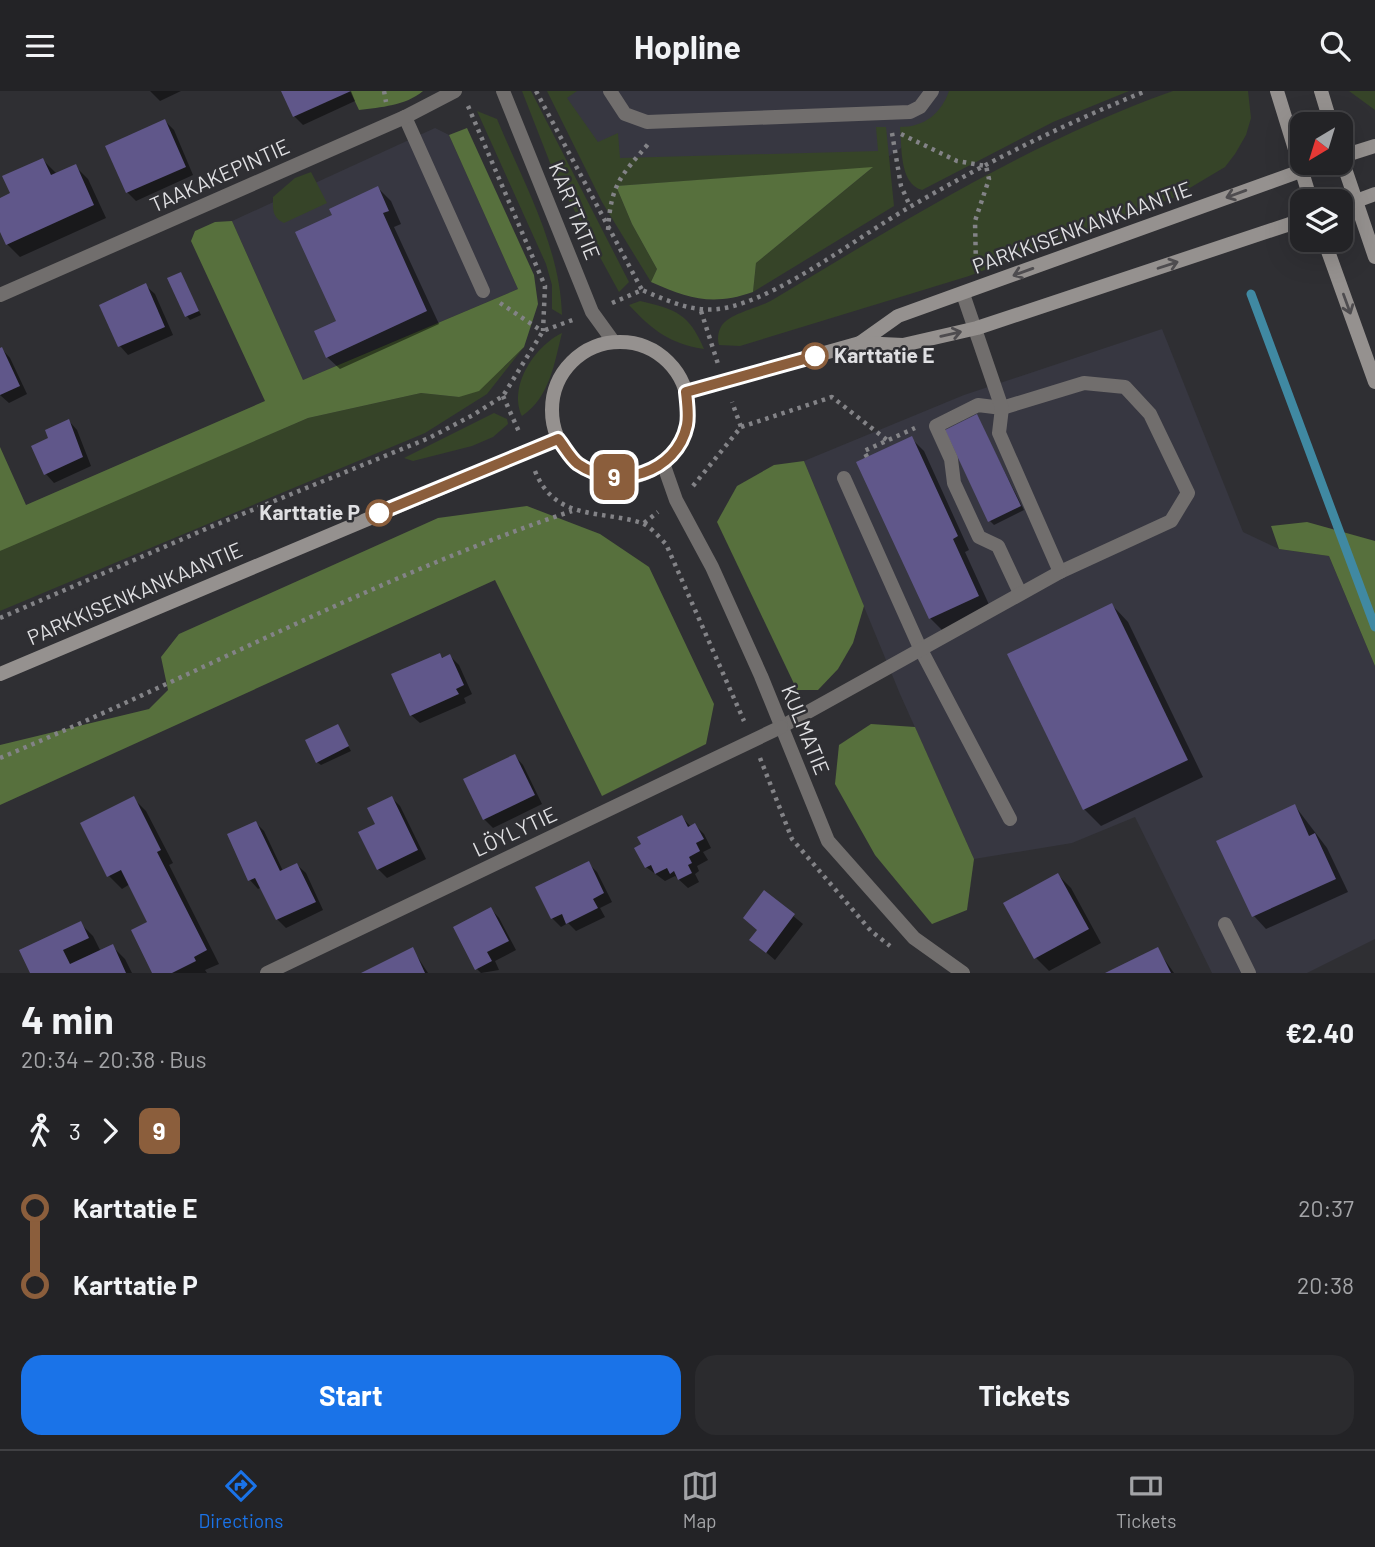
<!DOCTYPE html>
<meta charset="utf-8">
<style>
:root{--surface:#232326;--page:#2b2b2e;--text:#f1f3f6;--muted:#a3a4a7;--line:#404043;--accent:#1a73e8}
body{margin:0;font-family:Barlow,sans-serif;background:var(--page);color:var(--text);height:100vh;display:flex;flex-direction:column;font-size:26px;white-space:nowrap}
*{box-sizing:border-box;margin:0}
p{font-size:23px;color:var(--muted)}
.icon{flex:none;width:38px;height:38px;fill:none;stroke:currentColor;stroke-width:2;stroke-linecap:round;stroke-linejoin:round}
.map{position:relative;height:882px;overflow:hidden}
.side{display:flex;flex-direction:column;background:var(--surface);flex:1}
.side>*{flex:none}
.badge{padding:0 14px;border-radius:10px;font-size:24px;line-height:46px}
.needle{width:46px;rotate:218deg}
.buttons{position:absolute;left:1290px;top:21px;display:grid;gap:14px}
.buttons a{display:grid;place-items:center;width:63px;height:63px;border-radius:14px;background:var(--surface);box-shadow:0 7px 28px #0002,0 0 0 2px var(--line);font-size:35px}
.map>.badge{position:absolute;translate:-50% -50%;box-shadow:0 0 0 4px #fff}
.legs{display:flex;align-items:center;gap:10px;height:77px;padding:0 21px;font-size:23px}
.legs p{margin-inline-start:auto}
.headline{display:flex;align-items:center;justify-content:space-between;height:119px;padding:0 21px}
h1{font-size:38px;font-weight:700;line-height:52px}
.action{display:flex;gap:14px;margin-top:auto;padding:14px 21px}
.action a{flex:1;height:80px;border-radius:21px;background:var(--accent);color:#fff;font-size:28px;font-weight:700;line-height:80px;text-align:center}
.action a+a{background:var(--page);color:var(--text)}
ul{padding:0 21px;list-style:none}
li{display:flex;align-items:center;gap:24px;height:77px;font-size:26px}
li i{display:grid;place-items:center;width:10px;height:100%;margin:0 9px;background:currentColor}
li i::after{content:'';width:18px;height:18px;margin:-9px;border:5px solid;border-radius:50%;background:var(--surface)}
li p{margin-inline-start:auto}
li:first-child i{background:linear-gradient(#0000 50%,currentColor 0)}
li:last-child i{background:linear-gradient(currentColor 50%,#0000 0)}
header{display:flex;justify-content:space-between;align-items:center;height:91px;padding:0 21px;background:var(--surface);font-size:32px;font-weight:700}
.tabs{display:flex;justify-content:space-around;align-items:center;height:98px;border-top:2px solid var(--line);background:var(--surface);font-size:19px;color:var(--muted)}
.tabs a{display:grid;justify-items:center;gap:4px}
.tabs .current{color:var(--accent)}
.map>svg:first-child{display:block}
.built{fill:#373741}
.green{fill:#364428}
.forest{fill:#57703d}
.shadow{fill:#0007}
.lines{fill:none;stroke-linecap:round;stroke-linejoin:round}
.stream{stroke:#4089a2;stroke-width:9}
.building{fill:#60578a}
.path{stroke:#838387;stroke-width:4.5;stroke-dasharray:3.5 5;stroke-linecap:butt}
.lane{stroke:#716e6d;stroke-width:14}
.street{stroke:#716e6d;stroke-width:14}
.secondary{stroke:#95918f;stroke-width:14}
.oneway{stroke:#4e4c4f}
.line-1-casing{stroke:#fff;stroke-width:16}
.line-1{stroke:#8b5e3c;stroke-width:10}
.stop-1-dot{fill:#fff;stroke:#8b5e3c;stroke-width:3.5}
.labels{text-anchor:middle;stroke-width:5;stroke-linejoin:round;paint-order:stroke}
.street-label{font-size:21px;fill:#dfdfe2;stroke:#2f2f33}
.stop-label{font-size:21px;font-weight:bold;fill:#dfdfe2;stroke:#2f2f33;text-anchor:start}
</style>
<header><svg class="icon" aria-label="menu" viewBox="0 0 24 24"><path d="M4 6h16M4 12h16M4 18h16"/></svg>Hopline<svg class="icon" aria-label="search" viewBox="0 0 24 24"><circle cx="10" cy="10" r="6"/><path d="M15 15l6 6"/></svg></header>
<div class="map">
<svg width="1375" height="882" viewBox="0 0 1375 882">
<rect width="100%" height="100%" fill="#2f2f33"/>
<!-- built -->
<g class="built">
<polygon points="562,0 979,0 979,4 873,76 616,95"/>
<polygon points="435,37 449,44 518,198 303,289 232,130"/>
<polygon points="1162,238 1243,441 1279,458 1329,465 1375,575 1375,848 1307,882 1212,882 1135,726 1072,752 974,768 900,603 804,370 964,304"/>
</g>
<!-- green -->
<g class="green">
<polygon points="522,0 531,0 629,191 619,201 554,82"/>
<polygon points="547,0 577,0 567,7 598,51 618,42 620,67 878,60 876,36 886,36 894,115 753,201 756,172 872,77 616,95 632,133 657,178 651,191 602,111"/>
<path d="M949,0h180l-76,31 -131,68c-23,-6 -20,-44 -22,-63 24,0 41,-13 49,-36z"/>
<path d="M1173,0h75l3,27 -5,17 -11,19 -10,13 -52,31 -204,78 -229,70 -21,-1c-2,-6 -1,-14 3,-20 10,-13 38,-17 52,-26 128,-77 258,-158 399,-208z"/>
<polygon points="1349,0 1375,0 1375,19"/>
<path d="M477,20l20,8c26,63 63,127 65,196l-10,-6v-24l-6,-21z"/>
<path d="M311,81l16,31 -43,20c-12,-6 -11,-13 -11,-26l22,-19z"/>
<path d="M640,210c36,8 49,13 64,48 -34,-5 -52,-19 -75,-44z"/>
<path d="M562,242c-8,31 -12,64 -40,83 -14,-30 13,-70 40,-83z"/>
<polygon points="524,256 487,303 425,342 0,520 0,460 12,453 308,327 421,302 459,306 505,275"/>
<polygon points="494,322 507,328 508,333 493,346 472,355 413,370 404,367"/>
</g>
<!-- forest -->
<g class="forest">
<path d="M350,0h73c-18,15 -42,16 -64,19z"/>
<polygon points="467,37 534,184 538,213 524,256 479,300 459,306 421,302 308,327 0,460 0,356 26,414 265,310 191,150 195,140 215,131 232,130 303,289 518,198 449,44"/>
<path d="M873,76l-117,96 -3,29c-40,14 -64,7 -102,-10l6,-13 -25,-45 -16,-38z"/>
<polygon points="804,370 864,515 853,552 838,578 818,599 797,599 717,431 737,395 774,374"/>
<polygon points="527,415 600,443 649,476 714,613 706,653 602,705 495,489 0,714 0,654 149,618 168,599 161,566 179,543 438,427"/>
<polygon points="1307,431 1375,450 1375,575 1329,465 1279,458 1271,435"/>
<polygon points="871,633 915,636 974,768 967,819 932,833 875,764 835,693 839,654"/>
</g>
<!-- shadow -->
<g class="shadow">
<polygon points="150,0 181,0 160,10"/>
<polygon points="283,0 351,0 355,10 303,34 294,25"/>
<polygon points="165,30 174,39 193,84 136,110 127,101"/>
<polygon points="43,69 57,83 75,75 88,88 106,127 20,166 7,153 0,137 0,109 13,103"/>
<polygon points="378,97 391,110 401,133 394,136 439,233 340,278 327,266 338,231 334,125"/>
<polygon points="180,183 201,224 190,229 187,225"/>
<polygon points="146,195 155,203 173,244 128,264 120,255 101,215"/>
<polygon points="2,258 10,267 27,303 9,312 0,304"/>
<polygon points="977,326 1024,419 994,434 990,430"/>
<polygon points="69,330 77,339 91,375 54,392 46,383 33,356 51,347"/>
<polygon points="911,347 924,360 969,459 965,461 991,518 943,540 930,527"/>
<polygon points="1112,514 1128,531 1203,686 1101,735 1084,718"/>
<polygon points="440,564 444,568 450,565 459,574 472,603 464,607 466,612 420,632 411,624"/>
<polygon points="338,636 351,660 321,674 317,671"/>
<polygon points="515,665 523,674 542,713 493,737 484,728"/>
<polygon points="133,707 146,720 173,772 169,774 219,873 205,879 207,882 154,882 150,832 130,793 122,798 109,785"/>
<polygon points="392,707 400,715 426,768 387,787 378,778 377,734"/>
<polygon points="1295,715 1327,757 1348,801 1266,838 1254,825 1219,751"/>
<polygon points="682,726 691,736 695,734 704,743 711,757 703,761 708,769 697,775 699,780 695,783 699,791 688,797 675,785 665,790 646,776"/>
<polygon points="256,732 264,740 283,780 297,774 306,782 323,819 286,837 277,828 262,796 258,798 250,789"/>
<polygon points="588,772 597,781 612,811 600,817 605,826 576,840 568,832 561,836 552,827"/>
<polygon points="1058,784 1071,797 1101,852 1049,880 1036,867 1006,813"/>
<polygon points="765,802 803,833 775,869 752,849 759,840"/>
<polygon points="491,818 499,827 516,859 495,870 499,879 481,882 476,877"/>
<polygon points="80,832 93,845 101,861 112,855 125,868 132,882 32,882"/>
<polygon points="1157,858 1174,882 1109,882"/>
<polygon points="413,859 428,882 365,882"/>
</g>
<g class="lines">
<!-- stream -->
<polyline class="stream" points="1251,203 1375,536"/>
</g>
<!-- building -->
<g class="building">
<polygon points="281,0 351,0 293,26"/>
<polygon points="165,28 186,76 126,102 105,55"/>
<polygon points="43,67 51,84 76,73 94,114 6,154 0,141 0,107 10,102 2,85"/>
<polygon points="378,95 389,120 383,122 427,220 326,267 314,240 336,230 295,141 332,124 329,118"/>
<polygon points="181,181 199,220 185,226 167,187"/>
<polygon points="146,192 165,236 118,256 99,214"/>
<polygon points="2,256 20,295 0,304 0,257"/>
<polygon points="977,323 1021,415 988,431 945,339"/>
<polygon points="69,328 83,366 44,384 31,355 48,347 45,339"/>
<polygon points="912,345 958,445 953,448 979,505 929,528 856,371"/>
<polygon points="1112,512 1188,669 1083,719 1007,563"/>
<polygon points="440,562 442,567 450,563 464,594 456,598 459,603 410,625 391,583"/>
<polygon points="338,633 349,655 316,672 305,649"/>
<polygon points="515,663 535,704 483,729 463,688"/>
<polygon points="134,705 161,759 157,761 207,859 194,866 196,870 172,882 152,882 131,839 147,831 121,779 107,786 80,732"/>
<polygon points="392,705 418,759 377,779 358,741 375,733 367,717"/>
<polygon points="1295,713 1309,745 1315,742 1336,788 1252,826 1216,750"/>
<polygon points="682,724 688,736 695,732 704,748 696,752 700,760 689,766 692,772 688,774 692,782 678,789 674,780 670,783 667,777 655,783 651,774 645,777 634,757 641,753 637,746"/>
<polygon points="256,730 280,780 297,772 316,811 276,829 255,787 248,790 227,743"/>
<polygon points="589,770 604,802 593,808 598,817 566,833 562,823 551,828 535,796"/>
<polygon points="1058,782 1089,838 1034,868 1003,812"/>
<polygon points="764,799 795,823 766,862 749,849 757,839 743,827"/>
<polygon points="491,816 509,850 487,861 492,870 475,879 453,836"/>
<polygon points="81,830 89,847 63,859 70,873 113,853 126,882 30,882 19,859"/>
<polygon points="413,856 425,882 361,882"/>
<polygon points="1158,856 1171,882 1105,882"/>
</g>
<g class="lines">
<!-- path -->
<g class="path">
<polyline points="384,0 386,11"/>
<polyline points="536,0 642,199"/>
<polyline points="468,15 545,195 543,240"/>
<polyline points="892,42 901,95 910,115"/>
<polyline points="901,43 957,70 986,75 989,88 975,130 976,176"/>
<path d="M608,139c3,-46 12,-53 41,-87"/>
<polyline points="500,212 542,240"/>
<path d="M612,212l30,-13c31,13 58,26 91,16 54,-14 125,-69 175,-98 77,-45 156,-84 238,-117"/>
<polyline points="701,220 718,273"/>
<polyline points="503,305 520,343"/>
<polyline points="741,336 832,306 887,349"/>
<polyline points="867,366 864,360 915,337"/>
<path d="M535,380c20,50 66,39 107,52 8,3 18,15 24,21l78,177"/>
<polyline points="693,395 741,336 732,311"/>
<polyline points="644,432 658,421"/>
<polyline points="0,527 208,437 429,347 473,324 503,305 543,240 575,228"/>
<path d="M0,667c192,-80 375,-181 572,-247"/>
<polyline points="760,667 792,748 871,840 890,855"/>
</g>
<!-- lane -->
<g class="lane">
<polyline points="610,0 625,23 647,31 910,21 920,16 932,0"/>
<polyline points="405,26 483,200"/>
<polyline points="844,387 920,557 1010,728"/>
<polyline points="1020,502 998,455 979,446 954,392 951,368 936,335 978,314 1002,317 1084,292 1125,296 1150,323 1188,402 1171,430 1060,481"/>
<polyline points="781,636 1060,481 999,342 1002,317 963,203"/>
<polyline points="1225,833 1249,882"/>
</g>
<!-- street -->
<g class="street">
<polyline points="503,0 592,221 613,250"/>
<polyline points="0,204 405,26 455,0"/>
<polyline points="663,372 676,409 712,476 761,585 828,750 914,847 963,882"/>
<polyline points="267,882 781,636"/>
</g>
<!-- secondary -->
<g class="secondary">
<polyline points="1277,0 1311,110"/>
<polyline points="1321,0 1331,33"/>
<polyline points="1340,63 1375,166"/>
<polyline points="1340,66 1375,55"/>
<polyline points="1340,116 1375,103"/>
<polyline points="1324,149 1375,291"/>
<circle cx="620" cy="319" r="68"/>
<polyline points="860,252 898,225 1323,72"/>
<polyline points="686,301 860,252 903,254 977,237 1302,129"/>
<polyline points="0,583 558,348"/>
</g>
</g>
<!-- one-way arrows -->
<defs><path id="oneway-shaft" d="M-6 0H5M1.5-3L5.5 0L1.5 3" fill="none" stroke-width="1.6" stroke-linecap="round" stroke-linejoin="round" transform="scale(1.75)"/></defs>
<g class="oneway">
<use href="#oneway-shaft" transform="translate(1236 103) rotate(160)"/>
<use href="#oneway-shaft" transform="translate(1168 174) rotate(-18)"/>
<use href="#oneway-shaft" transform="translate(1023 181) rotate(160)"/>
<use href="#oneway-shaft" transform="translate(1347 213) rotate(70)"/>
<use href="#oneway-shaft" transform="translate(951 243) rotate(-13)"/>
</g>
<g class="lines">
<!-- line-1 casing -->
<g class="line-1-casing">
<path id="line-1" d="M379,422l179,-74c6,7 12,19 20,25 39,27 99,9 109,-39 2,-10 0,-23 -1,-33l129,-36"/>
</g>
<!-- line-1 -->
<use href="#line-1" class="line-1"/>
</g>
<!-- markers -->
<g class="stop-1-dot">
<circle cx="815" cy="265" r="12"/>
<circle cx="379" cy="422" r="12"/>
</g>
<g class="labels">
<!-- street labels -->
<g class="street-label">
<text transform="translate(220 85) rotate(-24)" y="7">TAAKAKEPINTIE</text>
<text transform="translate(574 120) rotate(68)" y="7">KARTTATIE</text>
<text transform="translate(1082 137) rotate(-20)" y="7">PARKKISENKANKAANTIE</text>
<text transform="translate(135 503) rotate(-23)" y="7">PARKKISENKANKAANTIE</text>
<text transform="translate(805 639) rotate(68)" y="7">KULMATIE</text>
<text transform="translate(515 741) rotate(-25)" y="7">LÖYLYTIE</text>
</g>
<!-- stop labels -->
<g class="stop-label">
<text x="834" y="272">Karttatie E</text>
<text x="360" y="429" text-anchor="end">Karttatie P</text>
</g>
</g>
</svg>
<div class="buttons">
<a><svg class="needle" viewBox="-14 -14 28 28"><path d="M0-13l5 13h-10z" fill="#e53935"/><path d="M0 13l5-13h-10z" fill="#a3a4a7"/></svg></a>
<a><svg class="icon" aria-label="layers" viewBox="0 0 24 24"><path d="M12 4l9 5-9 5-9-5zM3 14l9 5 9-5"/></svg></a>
</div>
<b class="badge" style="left:614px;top:386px;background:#8b5e3c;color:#fff">9</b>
</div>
<section class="side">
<div class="headline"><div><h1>4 min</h1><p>20:34 – 20:38 · Bus</p></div><b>€2.40</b></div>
<div class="legs"><svg class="icon" aria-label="walk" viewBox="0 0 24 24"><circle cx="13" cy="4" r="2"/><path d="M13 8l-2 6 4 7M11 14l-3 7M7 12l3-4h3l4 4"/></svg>3<svg class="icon" aria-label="forward" viewBox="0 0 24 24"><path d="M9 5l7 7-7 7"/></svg><b class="badge" style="background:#8b5e3c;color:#fff">9</b></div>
<ul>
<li><i style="color:#8b5e3c"></i><b>Karttatie E</b><p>20:37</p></li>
<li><i style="color:#8b5e3c"></i><b>Karttatie P</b><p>20:38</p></li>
</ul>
<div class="action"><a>Start</a><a>Tickets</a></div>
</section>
<nav class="tabs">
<a class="current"><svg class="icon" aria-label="directions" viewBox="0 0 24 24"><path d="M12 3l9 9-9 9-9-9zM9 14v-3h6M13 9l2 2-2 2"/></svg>Directions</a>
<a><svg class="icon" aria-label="map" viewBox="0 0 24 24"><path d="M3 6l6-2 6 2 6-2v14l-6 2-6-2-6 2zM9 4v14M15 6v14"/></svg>Map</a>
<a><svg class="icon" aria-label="tickets" viewBox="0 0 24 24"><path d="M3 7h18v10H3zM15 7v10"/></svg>Tickets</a>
</nav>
